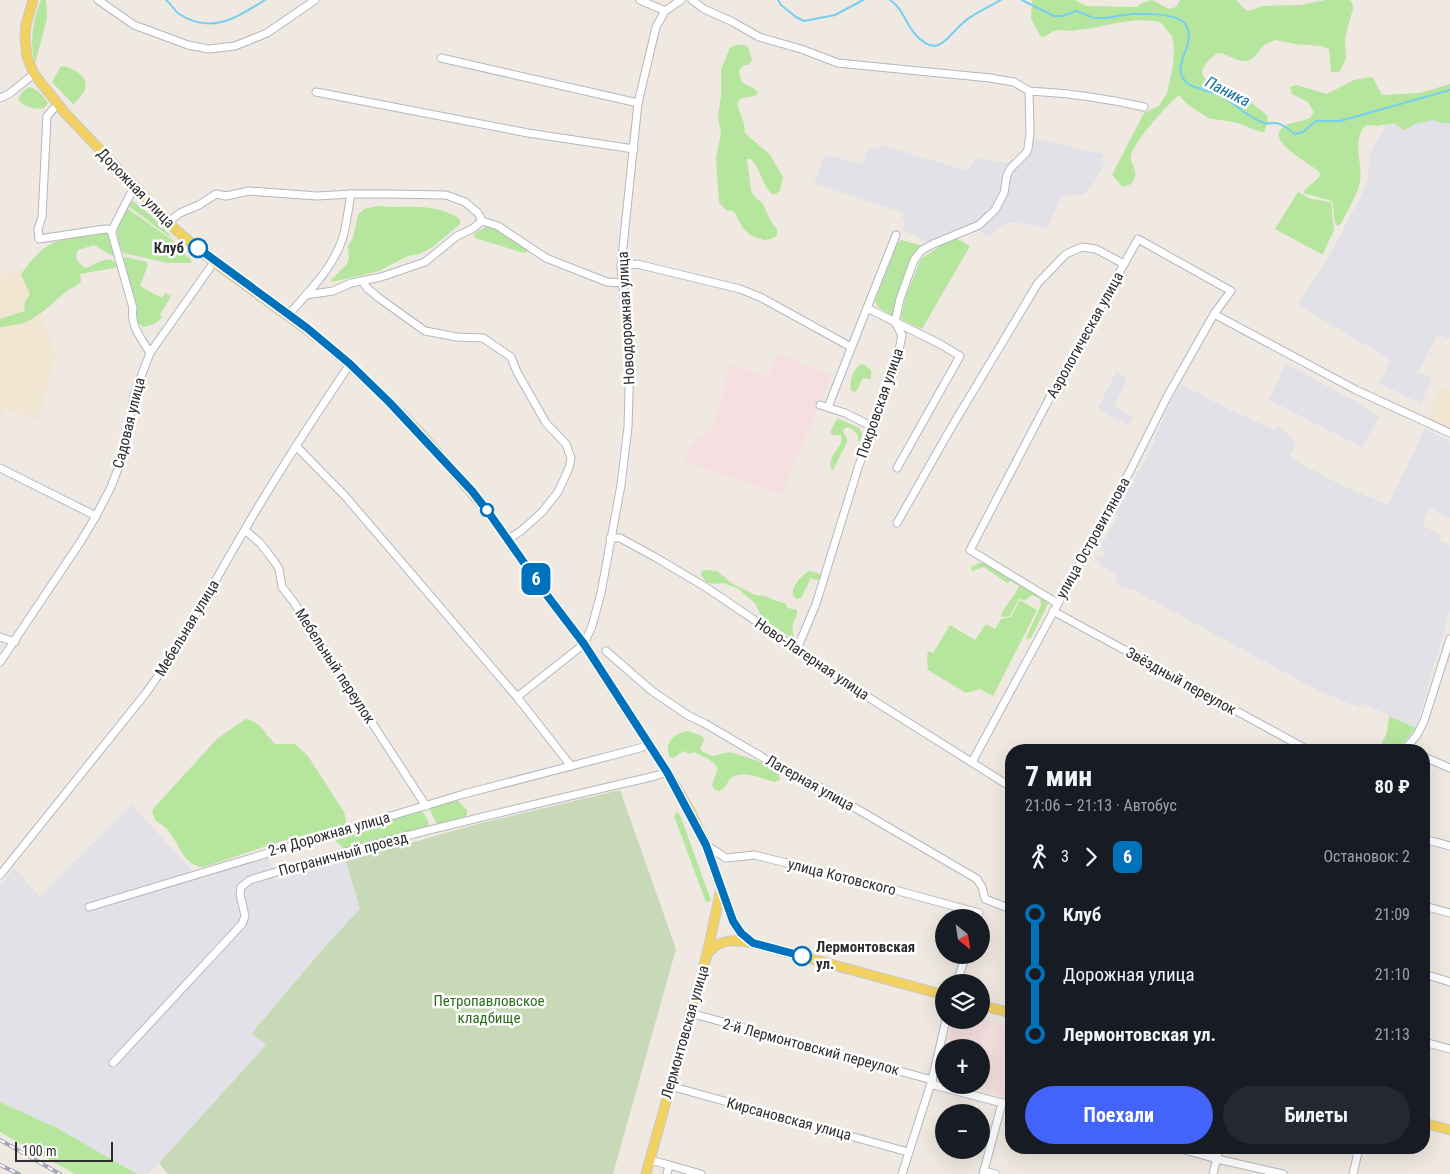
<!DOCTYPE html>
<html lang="ru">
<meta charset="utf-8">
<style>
:root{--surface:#171b24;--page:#242831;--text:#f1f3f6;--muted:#9ea1a6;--accent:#4264fb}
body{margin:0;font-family:"Roboto Condensed",sans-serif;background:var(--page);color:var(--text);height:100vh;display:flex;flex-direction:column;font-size:19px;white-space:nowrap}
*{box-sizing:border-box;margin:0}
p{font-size:16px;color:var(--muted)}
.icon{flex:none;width:28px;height:28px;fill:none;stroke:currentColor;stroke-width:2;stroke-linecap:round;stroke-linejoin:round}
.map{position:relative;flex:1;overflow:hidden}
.side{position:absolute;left:1005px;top:744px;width:425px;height:410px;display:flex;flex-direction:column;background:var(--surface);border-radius:20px;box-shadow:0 5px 20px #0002}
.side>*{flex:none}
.badge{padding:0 10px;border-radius:8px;font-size:18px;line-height:32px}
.needle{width:32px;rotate:150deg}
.controls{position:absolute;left:935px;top:909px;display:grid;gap:10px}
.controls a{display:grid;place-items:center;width:55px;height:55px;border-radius:50%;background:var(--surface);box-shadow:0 5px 20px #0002;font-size:25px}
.scale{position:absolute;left:15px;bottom:12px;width:98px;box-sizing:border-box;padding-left:5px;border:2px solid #2e2e2e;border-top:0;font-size:14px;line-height:18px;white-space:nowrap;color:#2e2e2e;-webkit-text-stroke:4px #fff;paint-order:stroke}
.map>.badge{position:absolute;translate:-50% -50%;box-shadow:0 0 0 2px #fff}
.legs{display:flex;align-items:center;gap:8px;height:55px;padding:0 20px;font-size:16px}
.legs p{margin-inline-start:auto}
.head{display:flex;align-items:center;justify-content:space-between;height:85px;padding:0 20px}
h1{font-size:28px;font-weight:700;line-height:38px}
.button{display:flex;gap:10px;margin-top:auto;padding:10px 20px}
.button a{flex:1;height:58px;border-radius:30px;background:var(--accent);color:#fff;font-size:20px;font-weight:700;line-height:58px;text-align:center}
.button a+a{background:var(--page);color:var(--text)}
ul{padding:0 20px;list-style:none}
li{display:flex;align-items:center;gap:18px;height:60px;font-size:19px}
li i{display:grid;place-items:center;width:8px;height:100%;margin:0 6px;background:currentColor}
li i::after{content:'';width:12px;height:12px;margin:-6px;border:4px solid;border-radius:50%;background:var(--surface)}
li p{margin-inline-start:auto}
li:first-child i{background:linear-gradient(#0000 50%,currentColor 0)}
li:last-child i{background:linear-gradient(currentColor 50%,#0000 0)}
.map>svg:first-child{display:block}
.industrial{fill:#e3e1e8}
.education{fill:#f0e6d1}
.medical{fill:#f5dfe0}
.green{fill:#b6e59e}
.cemetery{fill:#c8d9b8}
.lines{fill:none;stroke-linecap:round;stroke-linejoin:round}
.stream{stroke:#75cff0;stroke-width:2}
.minor-casing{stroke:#b4b7c1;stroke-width:9}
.major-casing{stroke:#c9c9c9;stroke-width:11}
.minor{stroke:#fff;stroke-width:7}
.major{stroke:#f2d163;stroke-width:9}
.rail-casing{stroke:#a3a6b8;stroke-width:4}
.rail{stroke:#fff;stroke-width:2;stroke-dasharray:5.5;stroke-linecap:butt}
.line-1-casing{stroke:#fff;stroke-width:11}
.line-1{stroke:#0072bc;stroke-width:8}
.stop-1-dot{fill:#fff;stroke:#0072bc;stroke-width:2.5}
.labels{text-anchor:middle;stroke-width:5;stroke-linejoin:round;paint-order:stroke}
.street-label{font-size:15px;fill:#2e2e2e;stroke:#fff}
.stop-label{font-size:15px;font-weight:bold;fill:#2e2e2e;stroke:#fff;text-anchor:end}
.park-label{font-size:15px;fill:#2c6e1b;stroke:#fff}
.water-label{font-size:16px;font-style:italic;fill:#0d6fa3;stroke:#fff}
</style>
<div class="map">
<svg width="1450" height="1174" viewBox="0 0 1450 1174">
<rect width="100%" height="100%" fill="#efe9e1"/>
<!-- industrial -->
<g class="industrial">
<polygon points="1450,117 1450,336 1449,339 1438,334 1418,372 1432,378 1421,404 1379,383 1391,360 1298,305 1337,242 1368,182 1369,156 1387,122"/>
<polygon points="1027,137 1103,154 1101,160 1105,164 1094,183 1084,194 1062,196 1047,228 1020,223 1008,223 996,228 990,237 969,227 931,243 902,230 906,221 902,219 903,213 814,184 825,155 863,164 867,151 883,145 967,171 975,158 1006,163 1022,154"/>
<polygon points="1286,363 1380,416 1362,447 1269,400"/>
<polygon points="1116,372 1127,378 1114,407 1133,417 1128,425 1098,409"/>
<polygon points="1181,384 1228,409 1275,430 1277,426 1286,431 1296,445 1289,457 1337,483 1388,505 1425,429 1450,441 1450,518 1430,508 1422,525 1442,536 1440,541 1450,545 1450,610 1416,728 1362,703 1360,708 1317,690 1132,589 1124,588 1117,584 1116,574 1099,565 1100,562 1094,557 1096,554 1102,557 1106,551 1100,547 1118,517 1115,514 1155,442 1155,436 1165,416 1164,413"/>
<polygon points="131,804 200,879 267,856 276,880 346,861 360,909 325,945 253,1032 266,1045 149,1174 137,1174 57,1128 0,1102 0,886 14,868 40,897"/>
</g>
<!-- education -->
<g class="education">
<polygon points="29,267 55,359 38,421 5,408 0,418 0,275"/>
<polygon points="1439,387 1450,391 1450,428 1430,419 1432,408"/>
</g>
<!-- medical -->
<g class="medical">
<polygon points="777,354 832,375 781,495 684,461 688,448 713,428 730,364 768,377"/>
<polygon points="981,1019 1011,1028 1011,1098 987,1091 987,1088 975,1085 981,1085 981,1048 946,1047 955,1020"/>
</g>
<!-- green -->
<g class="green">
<path d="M41,0h5l1,19 -12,44c-6,-20 -2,-44 6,-63z"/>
<path d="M1032,0h43l12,6 50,1 5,-4 10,-3 17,9 7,-2 4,-7h57l5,7 6,4 15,-5 38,-1 25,-5h23l3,2 1,7 -8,28 1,22 -7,13h-8l-2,-23 -8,-3 -26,-2 -19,-4c-5,2 -10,3 -14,7 -5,5 -5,10 -13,13 -12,5 -24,-10 -33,-6 -4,3 -8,7 -11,11 -14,18 27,25 38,31 7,5 16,13 24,19l1,7 -4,10h-4l-22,-9 -30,-5 -21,-14 -8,-9c-15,14 -38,38 -47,57 -6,12 11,18 -1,32l-8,3 -11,-12 32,-62 15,-7 8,-13 6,-27 1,-21 -2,-9 -12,-14c-29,-6 -54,5 -82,8 -17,3 -16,-5 -34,7l-4,-1 -9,-18z"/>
<path d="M736,45h9l3,2 4,13 -3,5h-5l-5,5c2,20 10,12 19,22l-3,4 -15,3 -3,5 7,20 1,9 25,22 13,22 -3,14 -6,4c-11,-6 -13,-26 -23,-36h-4l4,32 4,6 8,7 7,16 7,9v7l-6,3 -7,1 -14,-5 -8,-8 -7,-14 -2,-2 -7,-1 -7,-8 -3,-44 5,-25 -3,-15 3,-23v-26l9,-21z"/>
<path d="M61,66c12,1 30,11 23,26 -3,4 -7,9 -11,12l-21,-22z"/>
<path d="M1370,77l3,1 9,17 38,-2 30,-9v39h-8l-8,-3 -20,4 -3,3 -7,3 -10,-7 -16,3 -12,-1c-15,16 -3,38 -6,57 -3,14 -12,27 -18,40l-4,4 -3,-3 -3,-22 -29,-8c5,-9 17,-12 17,-20 -7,-9 -52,-29 -39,-44 7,-8 20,-6 29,-11l4,-6 -6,-10 -16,-8 -2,-7 6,-2 31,9 27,-14z"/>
<path d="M29,87c10,3 13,8 19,16l-4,5c-10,2 -18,-1 -26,-8l4,-8z"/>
<polygon points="1298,192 1311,199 1331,202 1334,230 1323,254 1321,254 1275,229"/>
<polygon points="133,201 154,218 174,240 128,206"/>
<path d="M378,206c30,3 50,-4 79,11l3,3v4l-26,22 -14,8 -12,2 -29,15 -47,11 -1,-2 15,-15 3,-6 -1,-13 5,-8 5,-23 6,-6z"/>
<path d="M127,208l55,39 4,9 5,3v4h-23l-45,-10c-9,-20 -7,-26 4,-45z"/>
<polygon points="488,226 497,229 528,251 524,253 475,238 474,236 475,233"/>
<path d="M107,233l7,19 -1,4 -19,-11 -16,5c-4,8 0,13 7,18 10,-2 25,-16 32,-3l-3,3 -34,6 1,7c-3,5 -8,6 -13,9 -14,11 -27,26 -44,33 -8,2 -17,3 -24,4v-8l25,-8 -1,-7 6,-10 -9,-19c7,-12 21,-28 34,-33 16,-5 35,-6 52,-9z"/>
<polygon points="952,238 956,238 970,246 922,329 901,319 905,298 921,259"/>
<polygon points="901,240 923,246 893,316 878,307 875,301 897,244"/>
<path d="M126,257l21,5 1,2 -8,22 22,12 3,-5 6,3 -11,18 2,3c-4,6 -12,9 -19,10l-6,-5 -5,-32 -11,-30z"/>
<path d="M861,364l4,1 6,5v9l-8,-1c-4,5 -3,10 -8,14l-4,-1c-2,-9 2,-22 10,-27z"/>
<path d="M837,419h2l20,9 3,5 -2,9 -2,-1v-6l-4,-4 -6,-4 -4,2 -1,3 4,6v4l-14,28 -2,-1c-3,-17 14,-22 10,-34h-8l-3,-3z"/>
<path d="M979,563h6l59,36 4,5 -17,34 -4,1 -1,-1 15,-33 -1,-6 -8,-4 -7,5 -6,-1 -9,17 -6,1 -3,-1c0,-6 15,-21 18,-30l-8,-5 -4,2 -23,-16 -12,4 -1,-4z"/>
<path d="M708,570l9,1 16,13 22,11 10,1 14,6 6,1 3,5 9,2c1,10 -8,10 -3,26l-1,3 -31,-21 -7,-15 -18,-15 -14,-5 -9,1 -8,-2 -5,-7 1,-4z"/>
<path d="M809,571l9,2 3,3 -1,3 -4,1 -5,-2 -10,20 -4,1 -4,-3c-2,-9 8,-20 16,-25z"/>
<polygon points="1020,600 1037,610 993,696 980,689 966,693 928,670 927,659 928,651 933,653 950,625 975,640 986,624 995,629 1001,619 1011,617"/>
<polygon points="1389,716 1416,728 1397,750 1378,750 1387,733"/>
<path d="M247,719c17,6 16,13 28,25h20l13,12 36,56 2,9 -2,4 -6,2 -56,14 -78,26c-22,0 -25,-27 -38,-39 -8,-8 -11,-3 -14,-18l65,-71 27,-19z"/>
<path d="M688,731l14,5 2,4 -4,9 3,3 10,4 17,-4 43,14 6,7 1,7 -6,2c-14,-3 -31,-14 -44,-3 -4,5 -5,10 -11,12l-5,-2 -2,-4 6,-17 -8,-8 -16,-8 -4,2 -7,-3 -8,6 -5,1c-7,-16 4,-24 18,-27z"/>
<polygon points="457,800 467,810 467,814 465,817 437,824 430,810 431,808"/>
<polygon points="422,811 428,820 429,826 428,827 344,849 332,837"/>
<polygon points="677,812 680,815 711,900 708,902 706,902 674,816"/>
<polygon points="0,1102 57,1128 137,1174 75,1174 0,1132"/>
</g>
<!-- cemetery -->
<polygon class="cemetery" points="620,790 676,949 613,1174 168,1174 159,1163 266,1045 252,1033 326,945 360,909 346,861 474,825"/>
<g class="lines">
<!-- stream -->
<g class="stream">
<path d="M166,0c5,4 8,10 13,14 33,21 58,3 86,-14"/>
<polyline points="778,0 781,5 796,17 804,21 835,15 863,0"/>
<path d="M890,0c12,7 16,24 25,34 23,26 31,3 49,-12 10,-9 25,-15 37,-22"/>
<path d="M1022,0l32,16h9l13,-5c7,1 13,7 21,7 9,1 18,-2 27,-3 14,-2 54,-3 62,10 12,21 -18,40 1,58 4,4 24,9 32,12 16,7 28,23 45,28 4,1 7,0 11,0 8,0 14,7 20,11l8,-2 13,-11h24l110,-31"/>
</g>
<!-- minor casing -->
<g class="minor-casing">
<g id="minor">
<polyline points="98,0 134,25 188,45 209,49 235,46 267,33 315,0"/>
<polyline points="640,0 665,11"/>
<polyline points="692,0 704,9 733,22 759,37 801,49 838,63 990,78 1014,82 1029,91 1030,132 1028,149 1026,153 1010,169 1007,175 1004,193 995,210 979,225 933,244 922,250 914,260 900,299 895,322 902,335 896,365 858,468 816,604 797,649"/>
<polyline points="441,58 638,103"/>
<path d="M1029,91c39,2 76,7 115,16"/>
<polyline points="316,92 528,133 634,149"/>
<polyline points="0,98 9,94 34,74"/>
<polyline points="58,104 47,116 42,217 38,229 39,239 105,229 112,230"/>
<path d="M134,187l-22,43v4l21,74c-3,19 8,29 17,45"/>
<polyline points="168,222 180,213 199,205 216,194 226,196 249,191 317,196 351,194"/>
<polyline points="896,235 867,308 940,344 960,356 897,468"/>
<polyline points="621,266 637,264 740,289 760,297 851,347"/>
<polyline points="363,282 367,288 379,298 425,331 457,337 483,338 511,357 517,372 546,423 566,444 571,458 569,468 558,492 542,512 521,531 508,539"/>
<polyline points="306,295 333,291 351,283 381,277 425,262 457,236 472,229 482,221"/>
<polyline points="1214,314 1356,390 1450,433"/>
<path d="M288,315c20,-22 44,-46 54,-75 5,-15 6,-31 9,-46h37l58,1 19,7 13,11 4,8 16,5 48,32 61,24 15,1"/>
<polyline points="820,405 845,413 873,427"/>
<polyline points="828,407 867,308"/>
<polyline points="296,446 345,496 517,697 571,766"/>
<polyline points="0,468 96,516"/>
<polyline points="897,523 951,428 1038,283 1066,254 1082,247 1096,249 1124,264"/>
<polyline points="245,530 260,543 274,561 279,569 282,587 293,601 426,806"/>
<polyline points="610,538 620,538 655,557 707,588 871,699 1011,787"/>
<polyline points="1053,611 1308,750"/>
<polyline points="0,637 15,642"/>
<polyline points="606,651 652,691 689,716 704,723 786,771 816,785 977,879 982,887 985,899 1011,909"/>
<polyline points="0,662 81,541 96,516 111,487 119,466 125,446 134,395 150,353 214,262"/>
<polyline points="517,697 584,644 592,626 601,593 621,485 628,427 630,361 621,266 638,103 656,27 665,11 681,0"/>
<polyline points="1404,750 1417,735 1424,721 1450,639"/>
<polyline points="1424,757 1450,768"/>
<polyline points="972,762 1131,469 1167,397 1214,314 1231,291 1138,239 1049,399 970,550 1057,603"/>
<polyline points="1424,839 1450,846"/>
<polyline points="706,845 726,858 755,855 766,858 873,884 979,913"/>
<path d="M0,875l146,-182c37,-51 66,-108 98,-162 33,-57 69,-112 106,-167"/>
<polyline points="1424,906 1450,913"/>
<polyline points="89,907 464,794 640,748 649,744"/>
<polyline points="1424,974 1450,982"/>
<polyline points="957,982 966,955"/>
<polyline points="690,1013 932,1080 934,1085 1002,1103 1011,1103"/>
<polyline points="1424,1042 1450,1049"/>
<path d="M113,1063l129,-139 3,-8 -5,-22 1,-7 9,-7c133,-41 269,-72 405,-104l12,-4"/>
<polyline points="670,1086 908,1152"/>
<polyline points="1177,1148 1217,1159 1283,1174"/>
<polyline points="650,1160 669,1165 667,1174"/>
<polyline points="669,1165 701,1174"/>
<polyline points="984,1171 995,1174"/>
<polyline points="902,1174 932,1080 946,1020"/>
<polyline points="983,1174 1002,1103"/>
<polyline points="1213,1174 1219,1148"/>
<polyline points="1353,1174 1359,1148"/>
</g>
</g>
<!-- major casing -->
<g class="major-casing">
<g id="major">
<polyline points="33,0 26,25 25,38 27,57 34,74 65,113 177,231 214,262 324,342 370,383 422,435 489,513 546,594 584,644 667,772 689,809 706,845 733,921 741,933 753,943 944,995"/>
<path d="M707,954c12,-15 27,-15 44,-11"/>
<polyline points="981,1005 1011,1013"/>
<polyline points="1424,1123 1450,1130"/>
<polyline points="646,1174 707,954 721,889"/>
</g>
</g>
<!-- minor -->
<use href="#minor" class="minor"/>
<!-- major -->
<use href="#major" class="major"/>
<!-- rail casing -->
<g class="rail-casing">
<g id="rail">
<polyline points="0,1140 60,1174"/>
<polyline points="0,1165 19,1174"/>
</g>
</g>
<!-- rail -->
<use href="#rail" class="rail"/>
</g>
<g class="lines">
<!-- line-1 casing -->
<g class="line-1-casing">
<polyline id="line-1" points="198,248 307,328 350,364 390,403 472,491 489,513 546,594 584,644 667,772 706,845 733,921 741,933 753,943 802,956"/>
</g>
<!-- line-1 -->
<use href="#line-1" class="line-1"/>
</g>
<!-- markers -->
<g class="stop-1-dot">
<circle cx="198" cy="248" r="9"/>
<circle cx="487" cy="510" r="6"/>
<circle cx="802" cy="956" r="9"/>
</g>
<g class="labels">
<!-- street labels -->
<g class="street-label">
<text transform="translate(136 188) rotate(46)" y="5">Дорожная улица</text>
<text transform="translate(626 318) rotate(-93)" y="5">Новодорожная улица</text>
<text transform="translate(1085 335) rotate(-61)" y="5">Аэрологическая улица</text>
<text transform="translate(880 403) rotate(-71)" y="5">Покровская улица</text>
<text transform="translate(129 423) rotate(-76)" y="5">Садовая улица</text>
<text transform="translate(1093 538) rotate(-61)" y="5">улица Островитянова</text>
<text transform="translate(187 628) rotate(-59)" y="5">Мебельная улица</text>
<text transform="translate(812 659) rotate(34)" y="5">Ново-Лагерная улица</text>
<text transform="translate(335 666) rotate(57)" y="5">Мебельный переулок</text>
<text transform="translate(1181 681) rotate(29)" y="5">Звёздный переулок</text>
<text transform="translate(810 783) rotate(29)" y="5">Лагерная улица</text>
<text transform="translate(329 834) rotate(-16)" y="5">2-я Дорожная улица</text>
<text transform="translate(343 854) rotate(-15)" y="5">Пограничный проезд</text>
<text transform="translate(842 877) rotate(14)" y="5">улица Котовского</text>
<text transform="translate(685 1032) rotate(-74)" y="5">Лермонтовская улица</text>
<text transform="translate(811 1047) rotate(15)" y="5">2-й Лермонтовский переулок</text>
<text transform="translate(789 1119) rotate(15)" y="5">Кирсановская улица</text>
</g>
<!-- stop labels -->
<g class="stop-label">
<text x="184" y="253">Клуб</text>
<text x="816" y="952" text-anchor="start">Лермонтовская<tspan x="816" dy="17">ул.</tspan></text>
</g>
<!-- park labels -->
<g class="park-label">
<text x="489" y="1006">Петропавловское<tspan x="489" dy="17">кладбище</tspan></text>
</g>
<!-- water labels -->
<g class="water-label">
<text transform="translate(1228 91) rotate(27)" y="6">Паника</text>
</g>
</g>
</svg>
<div class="controls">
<a><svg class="needle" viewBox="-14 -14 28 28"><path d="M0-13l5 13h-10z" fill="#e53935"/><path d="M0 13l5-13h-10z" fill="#9ea1a6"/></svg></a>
<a><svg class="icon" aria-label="layers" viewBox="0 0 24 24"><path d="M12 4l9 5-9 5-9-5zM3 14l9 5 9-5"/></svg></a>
<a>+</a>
<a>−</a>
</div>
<div class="scale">100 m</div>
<b class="badge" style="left:536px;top:579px;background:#0072bc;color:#fff">6</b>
<section class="side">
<div class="head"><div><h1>7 мин</h1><p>21:06 – 21:13 · Автобус</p></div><b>80 ₽</b></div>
<div class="legs"><svg class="icon" aria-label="walk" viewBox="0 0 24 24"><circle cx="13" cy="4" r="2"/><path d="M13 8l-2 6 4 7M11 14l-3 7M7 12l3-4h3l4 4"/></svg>3<svg class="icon" aria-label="forward" viewBox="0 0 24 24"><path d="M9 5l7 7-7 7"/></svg><b class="badge" style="background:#0072bc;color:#fff">6</b><p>Остановок: 2</p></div>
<ul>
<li><i style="color:#0072bc"></i><b>Клуб</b><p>21:09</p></li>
<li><i style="color:#0072bc"></i><span>Дорожная улица</span><p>21:10</p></li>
<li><i style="color:#0072bc"></i><b>Лермонтовская ул.</b><p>21:13</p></li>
</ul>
<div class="button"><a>Поехали</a><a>Билеты</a></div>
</section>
</div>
